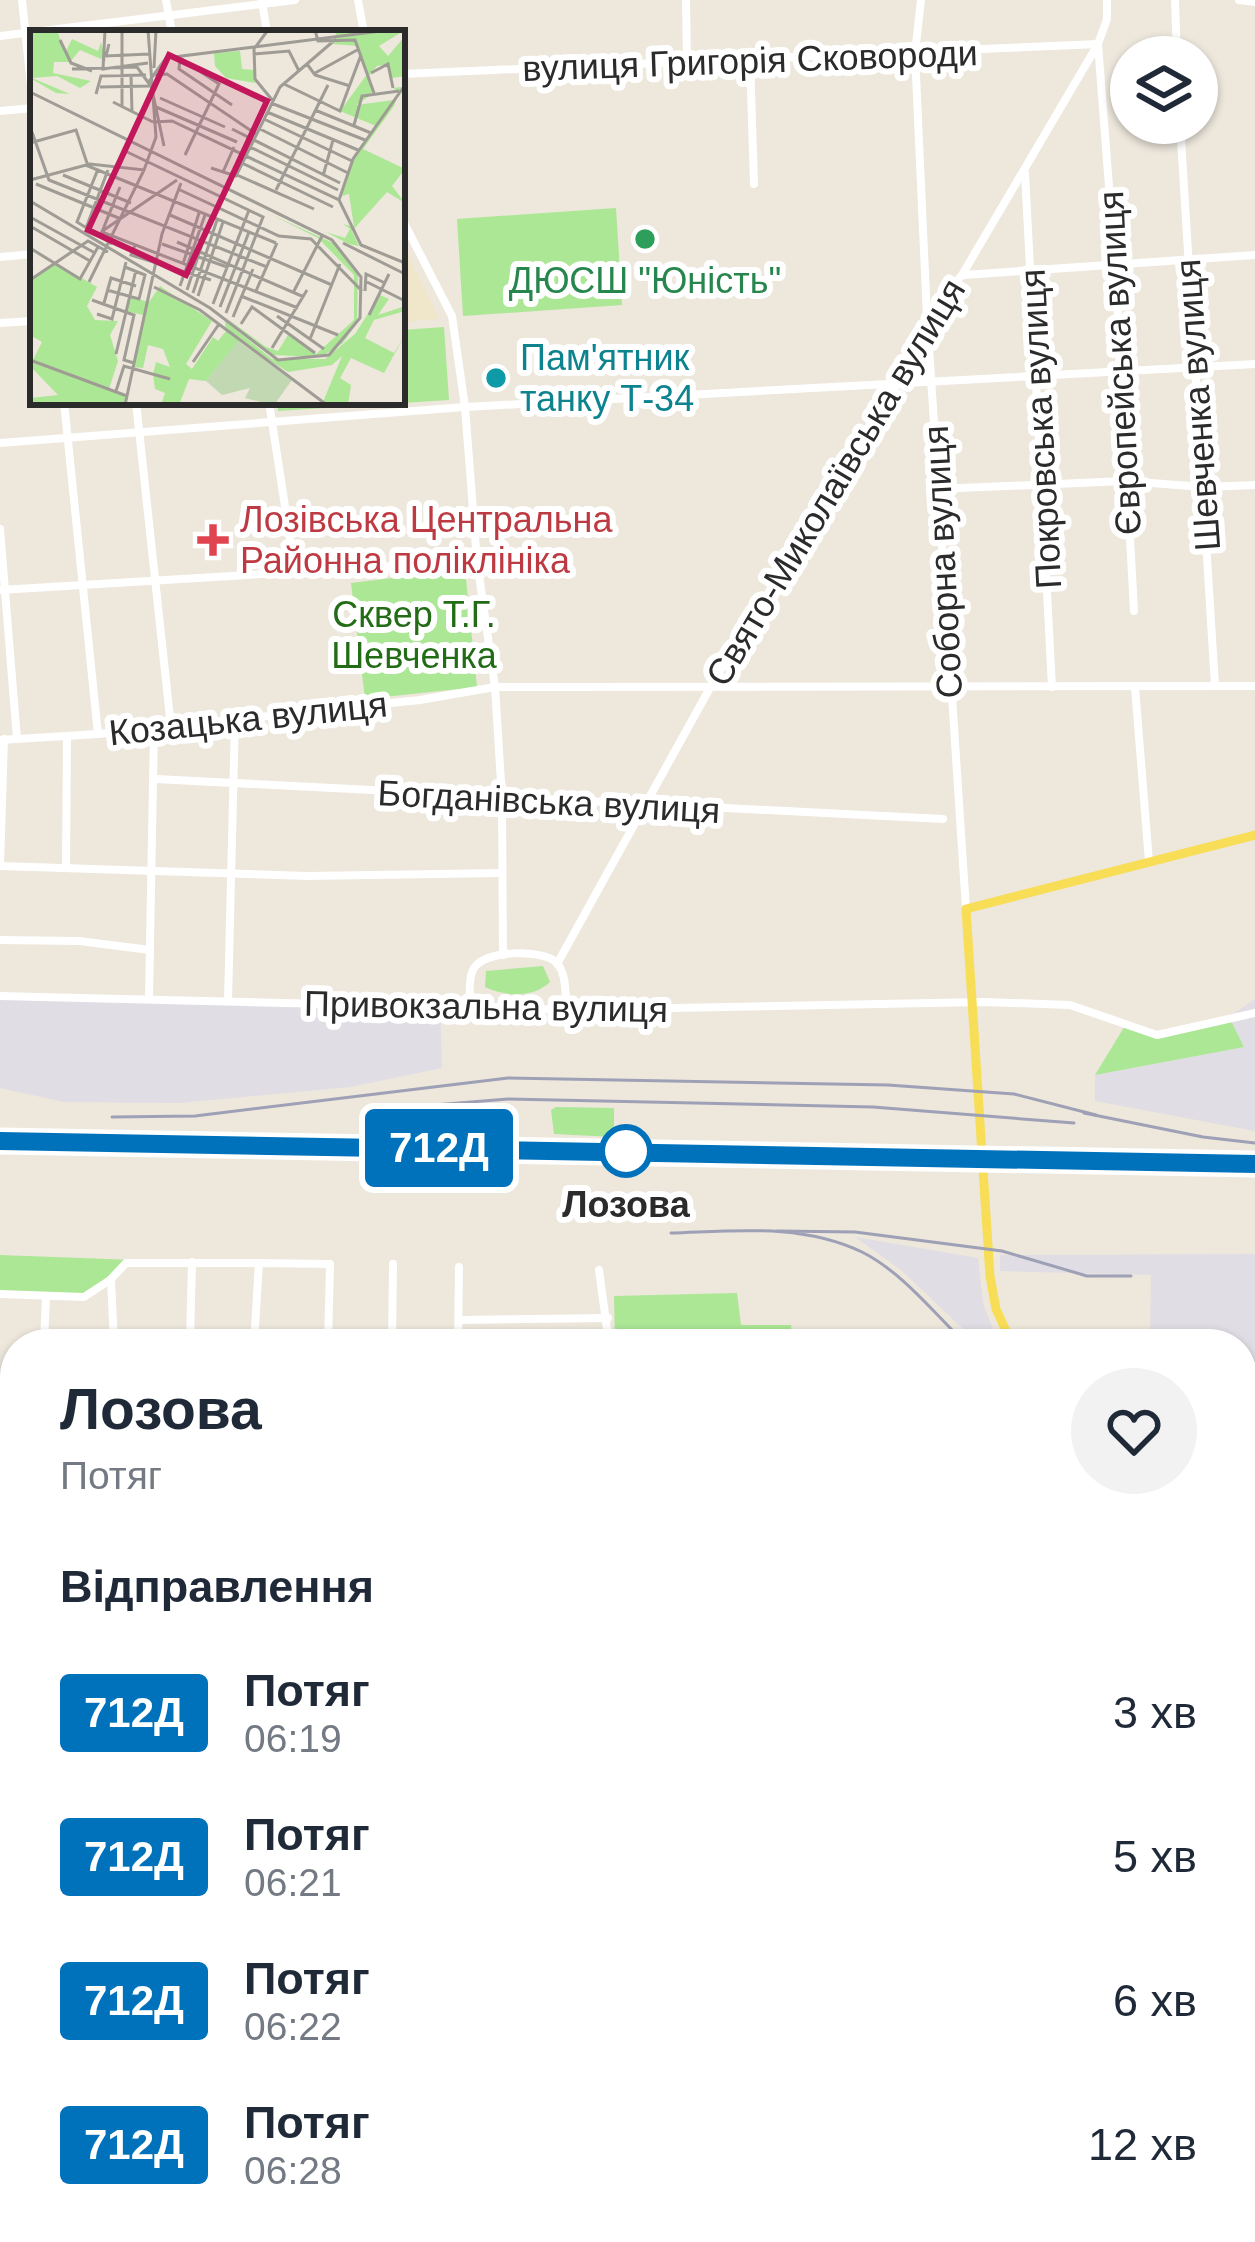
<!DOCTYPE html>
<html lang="uk">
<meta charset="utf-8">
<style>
:root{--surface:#fff;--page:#f2f2f3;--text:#1f2937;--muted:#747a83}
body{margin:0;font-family:Helvetica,sans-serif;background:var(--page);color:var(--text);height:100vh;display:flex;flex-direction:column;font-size:45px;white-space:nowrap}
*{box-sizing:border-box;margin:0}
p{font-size:39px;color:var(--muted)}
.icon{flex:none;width:66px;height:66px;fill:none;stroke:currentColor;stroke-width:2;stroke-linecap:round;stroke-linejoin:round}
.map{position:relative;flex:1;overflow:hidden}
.panel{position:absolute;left:0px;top:1329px;width:1257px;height:915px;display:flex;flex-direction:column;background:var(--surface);border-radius:48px 48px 0 0;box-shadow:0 3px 9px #0004}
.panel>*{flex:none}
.badge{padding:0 24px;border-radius:9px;font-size:42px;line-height:78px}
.fabs{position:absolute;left:1110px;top:36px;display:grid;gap:24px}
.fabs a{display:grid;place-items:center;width:108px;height:108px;border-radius:50%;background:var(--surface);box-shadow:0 3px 9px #0004;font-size:60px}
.map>.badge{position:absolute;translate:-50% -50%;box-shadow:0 0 0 6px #fff}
h2{padding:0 60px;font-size:45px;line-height:108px}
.round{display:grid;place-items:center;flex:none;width:126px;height:126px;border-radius:63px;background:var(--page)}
.head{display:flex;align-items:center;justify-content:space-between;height:204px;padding:0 60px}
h1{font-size:57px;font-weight:700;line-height:90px}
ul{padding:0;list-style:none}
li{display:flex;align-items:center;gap:36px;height:144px;padding:0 60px}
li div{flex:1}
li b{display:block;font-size:45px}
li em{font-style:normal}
li .badge{min-width:132px;font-weight:700;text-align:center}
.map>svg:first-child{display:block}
.industrial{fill:#e0dde5}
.education{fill:#f0e6ca}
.green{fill:#abe795}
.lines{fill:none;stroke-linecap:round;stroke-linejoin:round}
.minor{stroke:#fff;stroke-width:8}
.major{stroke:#f8de56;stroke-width:9}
.rail{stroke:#9ea0b6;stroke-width:3}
.line-casing{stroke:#fff;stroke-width:27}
.line{stroke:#0072bc;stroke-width:18}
.leisure-dot{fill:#2e9e5b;stroke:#fff;stroke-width:4.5}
.culture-dot{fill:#0f9aa8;stroke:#fff;stroke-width:4.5}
.health-dot{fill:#e0444e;stroke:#fff;stroke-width:4.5}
.stop-dot{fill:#fff;stroke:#0072bc;stroke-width:6}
.labels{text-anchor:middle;stroke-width:12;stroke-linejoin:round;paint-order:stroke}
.street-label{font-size:36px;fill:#2b2b2b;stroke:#fff}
.leisure-label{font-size:36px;fill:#27864d;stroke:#fff}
.culture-label{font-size:36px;fill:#0d838f;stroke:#fff;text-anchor:start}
.health-label{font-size:36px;fill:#be3a42;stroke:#fff;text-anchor:start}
.park-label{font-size:36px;fill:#226c16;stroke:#fff}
.stop-label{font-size:36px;font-weight:bold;fill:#2b2b2b;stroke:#fff}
.inset-road{fill:none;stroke:#9f9c95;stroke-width:3}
.view{fill:#c2185b;fill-opacity:0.15;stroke:#c2185b;stroke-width:6}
.inset-edge{fill:none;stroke:#2b2b2b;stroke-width:6}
</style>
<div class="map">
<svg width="1255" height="2242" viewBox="0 0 1255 2242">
<rect width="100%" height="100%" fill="#ede7dc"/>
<!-- industrial -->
<g class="industrial">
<polygon points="0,996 440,1005 442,1068 350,1087 180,1103 64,1102 0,1088"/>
<polygon points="1255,999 1255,1131 1095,1101 1095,1075 1243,1047 1229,1017"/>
<polygon points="855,1237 978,1258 983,1304 999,1344 979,1344 901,1270"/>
<polygon points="1255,1254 1255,1366 1242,1366 1242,1344 1150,1344 1151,1275 1000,1271 1000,1255"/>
<polygon points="1255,2002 1255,2153 1242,2167 1242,2009"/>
<polygon points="4,2042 15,2042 15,2229 581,2229 579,2242 15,2242 0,2236"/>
</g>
<!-- education -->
<g class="education">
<polygon points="402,242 439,319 402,322"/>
<polygon points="0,1854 15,1857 15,2032 0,2032"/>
</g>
<!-- green -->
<g class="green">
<polygon points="616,208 622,305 463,316 457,219"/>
<polygon points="444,327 449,400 278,411 278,402 402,402 402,330"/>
<polygon points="465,569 477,687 365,699 351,583"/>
<path d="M543,966l7,16c-17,16 -44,15 -65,5l1,-16z"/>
<polygon points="1229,1017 1244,1047 1095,1075 1126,1024 1157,1035"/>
<polygon points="556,1107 614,1108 614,1137 554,1134 551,1110"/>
<polygon points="0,1255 134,1260 93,1294 0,1294"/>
<polygon points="737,1293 741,1325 791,1325 793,1344 615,1344 614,1296"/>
</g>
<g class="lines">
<!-- minor -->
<g class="minor">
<polyline points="22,0 33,105"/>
<polyline points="166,0 172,33"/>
<polyline points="358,0 364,33"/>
<polyline points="686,0 687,62"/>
<polyline points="921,0 915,53 927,317 966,909"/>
<polyline points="1175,0 1177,57"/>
<polyline points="1239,0 1255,2"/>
<polyline points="262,1 267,33"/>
<polyline points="0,36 295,0"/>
<polyline points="750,59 754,184"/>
<polyline points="402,74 1098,44 1115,264 1134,611"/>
<polyline points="0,111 33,108"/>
<polyline points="1180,123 1215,686"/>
<polyline points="1025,173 1052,687"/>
<polyline points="402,219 452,316 465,407 477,561 495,687 502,798 503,955"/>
<polyline points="0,257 33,254"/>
<polyline points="963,275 1255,255"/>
<polyline points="0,323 33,321"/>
<polyline points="64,402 98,734"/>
<polyline points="136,402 171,727"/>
<polyline points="269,402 295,572"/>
<polyline points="0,443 465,407 1255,364"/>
<polyline points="937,489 1125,481 1204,487 1255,485"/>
<polyline points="0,529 17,739"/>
<polyline points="0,590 477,561"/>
<polyline points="1135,687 1149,862"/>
<polyline points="0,740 98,734 420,700 495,687 1255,686"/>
<polyline points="155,779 943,819"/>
<polyline points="0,866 308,876 502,873"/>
<polyline points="0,866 4,739"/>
<polyline points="66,867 67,736"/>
<polyline points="0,940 79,941 150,950"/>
<polyline points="557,964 711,686 899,381 927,317 962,275 1098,44 1107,19 1107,0"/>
<polyline points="0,996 572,1010 984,1002 1070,1005 1157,1035 1255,1013"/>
<polyline points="149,998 154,728"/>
<polyline points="228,1001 235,719"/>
<path d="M470,1006c0,-12 -2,-28 4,-38 11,-18 67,-19 82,-6 11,11 9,33 11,47"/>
<polyline points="599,1270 609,1344"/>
<polyline points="0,1294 84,1297 110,1280"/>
<polyline points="459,1320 608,1318"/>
<polyline points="44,1344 46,1296"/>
<polyline points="114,1344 111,1279 126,1263 259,1263"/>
<polyline points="190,1344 192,1262"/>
<polyline points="254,1344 259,1263 330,1264 328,1344"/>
<polyline points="392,1344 393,1264"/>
<polyline points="458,1344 459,1267"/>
<polyline points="1242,1463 1255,1464"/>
<polyline points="1242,1578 1255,1572"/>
<polyline points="0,1688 15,1689"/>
<polyline points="0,1767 15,1767"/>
<polyline points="0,1845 15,1847"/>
<polyline points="1242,1952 1255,1977"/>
<polyline points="1242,2003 1255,1996"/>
<polyline points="1242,2169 1255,2156"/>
<polyline points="890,2229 970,2242"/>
<polyline points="1122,2229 1127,2242"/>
<polyline points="1173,2242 1185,2229"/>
</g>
<!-- major -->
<g class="major">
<polyline points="1012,1344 996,1309 990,1276 966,909 1255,835"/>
<polyline points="0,1548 15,1548"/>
<polyline points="1242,1724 1255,1749"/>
</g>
<!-- rail -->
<g class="rail">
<polyline points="397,1108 508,1099 873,1107 1074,1123"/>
<polyline points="1084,1113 1203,1137 1255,1143"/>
<polyline points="112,1117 195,1116 508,1078 888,1085 1014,1094 1096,1115"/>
<polyline points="0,1131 1255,1159"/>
<polyline points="777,1231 855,1232 1002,1251 1087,1276 1131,1276"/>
<path d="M671,1233c64,-2 131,-10 191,19 40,20 72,61 104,92"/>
<polyline points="1242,1705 1255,1730"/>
<polyline points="1232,2242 1255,2225"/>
</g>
</g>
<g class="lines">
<!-- line casing -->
<g class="line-casing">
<polyline id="line" points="0,1141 1255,1164"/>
</g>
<!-- line -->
<use href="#line" class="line"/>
</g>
<!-- markers -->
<circle class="leisure-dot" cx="645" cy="239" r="12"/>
<circle class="culture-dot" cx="496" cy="378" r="12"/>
<path class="health-dot" d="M207 522h12v12h12v12h-12v12h-12v-12h-12v-12h12z"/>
<circle class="stop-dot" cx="626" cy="1151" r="24"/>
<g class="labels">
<!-- street labels -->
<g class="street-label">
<text transform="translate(750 60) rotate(-2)" y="13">вулиця Григорія Сковороди</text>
<text transform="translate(1119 363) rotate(-93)" y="13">Європейська вулиця</text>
<text transform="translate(1197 405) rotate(-94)" y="13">Шевченка вулиця</text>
<text transform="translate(1040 429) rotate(-93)" y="13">Покровська вулиця</text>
<text transform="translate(835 482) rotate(-59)" y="13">Свято-Миколаївська вулиця</text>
<text transform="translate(942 562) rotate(-93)" y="13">Соборна вулиця</text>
<text transform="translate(248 718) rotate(-6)" y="13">Козацька вулиця</text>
<text transform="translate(549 801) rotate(3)" y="13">Богданівська вулиця</text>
<text transform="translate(486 1006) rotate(1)" y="13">Привокзальна вулиця</text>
</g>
<!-- leisure labels -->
<g class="leisure-label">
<text x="645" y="293">ДЮСШ "Юність"</text>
</g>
<!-- culture labels -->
<g class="culture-label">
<text x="520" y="370">Пам'ятник<tspan x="520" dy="41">танку Т-34</tspan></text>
</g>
<!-- health labels -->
<g class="health-label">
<text x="240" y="532">Лозівська Центральна<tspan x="240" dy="41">Районна поліклініка</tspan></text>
</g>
<!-- park labels -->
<g class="park-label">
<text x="414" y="627">Сквер Т.Г.<tspan x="414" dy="41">Шевченка</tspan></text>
</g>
<!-- stop labels -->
<g class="stop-label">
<text x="626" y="1217">Лозова</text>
</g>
</g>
<!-- overview -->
<g transform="translate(30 30)">
<rect width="375" height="375" fill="#ede7dc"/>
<path d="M0,0h27l8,23 7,-14 26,12 3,-9 5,19 -26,-11 -10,12h-16l-1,11 38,8 -11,7 -23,-12 -25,2 38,16 -14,-1 -26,-15zM307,0h68l-26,16 9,10 17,-20v40l-13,2 -4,-14 -11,2 -8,10 5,17 -18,12 38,-5 5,-8 -6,-4 8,-1 -7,19 -31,43 42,20 -13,17 13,17 -18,-11 -35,39 7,15 -10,-2 -23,-12 19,6 5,-9 -7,-5 11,3 -5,-33 -7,2 12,-37 22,-33 -36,-15 28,-38 -10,-27 -25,-2zM210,21l2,18 12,1 1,13 -29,-5 -11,-12 -1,-13zM240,184l63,29 25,30 -1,50 -14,20 -22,14 -50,-2 -46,-38 41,30 12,4 10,-16 28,19 38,-34v-45l-36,-37zM26,233l41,24 -10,19 8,14 23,1 -8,14 8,26 -9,28 18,7 -2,9h-95v-7l28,-3 -28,-29 12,-24 -12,-7v-55zM130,256l52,35 -26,43 6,5 21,-32 5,4 8,-10 -1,-10 47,38h53l30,-25 25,-39 9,4 -11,16 27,-9v5l-31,9 -9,18 29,15 11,-18 -21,38 -33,-15 -11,20 11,7 -3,20 -25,-3 19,-46 -10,9 -44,7 -49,-31 -33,40 -17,-2 -10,26h-18l4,-12 -10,-4 -2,-15 3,-12 14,5 -7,-18 -15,-4 -5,23 -9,-1 9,-52 -17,-4 4,-14 19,5z" fill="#abe795"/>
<path d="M208,311l54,39 -18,25 -29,-7 5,-10 -28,7 -16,-14z" fill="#c2d8b2"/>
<path class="inset-road" d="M75,0l-2,39 45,-6M238,0l-14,19 1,30 18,22M285,0l3,11 37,-1 19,53M30,10l11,23 21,8M79,14l-3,12 44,-2M224,24l35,-3 10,20M150,28l39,26 -34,71M150,28l-1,11 53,36M277,34l8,11 35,11M124,38l2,-38M42,39l65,-2 13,18M285,43l44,-24M341,43l17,-9 5,24M101,45l1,37M123,45l14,-1 89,60M254,54l56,27 21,-56M70,57l50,-1M0,62l302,148 29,37 -1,41 -31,37 -51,5 -68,-52 -180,-107M66,64l5,-18 45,-1M130,68l65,29M83,72l40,20M241,73l94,37M92,77v-77M126,77l81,35M285,80l56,23M237,82l91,38M234,89l88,42M123,92l19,-1 167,79 22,45 44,18M324,95l8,-29 37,-5M202,99l108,54M230,99l88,44M2,102l17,48 218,87M0,113l46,-13 12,36 188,77M134,116l-14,-66 16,-22 223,-28M220,117l88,43M93,120l140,67 -37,96M212,133l91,44M181,138l12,4 11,-25M68,139l-21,53 35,22M193,142l13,4 44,-89 56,-48M33,145l68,28M207,145l77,34M293,146l10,-36M0,150l60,-16 54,6 12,-33 -8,-107M6,154l85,35M90,157l-18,45 196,76M148,159l101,47 32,3 51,52M246,160l52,-105M309,170l14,-41 52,-74M140,185l162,70M0,187l65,36M0,196l60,35M56,198l22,-58M71,202l76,-52M147,212l127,55M313,213l62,31M132,214l65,23M105,215l-4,10 80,25M0,218l50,31 18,-32M153,234l16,-51M0,250l58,-39 20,11M59,252l55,-112M337,252l38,19M150,256l25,-71M124,257l46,23 127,95M77,260l32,9 6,-24 -20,-8M157,260l24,-73M226,261l21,-48M264,261l28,-55M335,261l1,-17 19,9M163,263l24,-73M168,266l25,-74M211,266l97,39M62,270l42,15 -10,45 10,3M74,273l7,-25 25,8M183,274l36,-94M190,277l29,-75M67,284l15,5 14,-57M339,285l20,-41M247,286l47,33M203,287l20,-48M211,294l11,-17 63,46M280,309l30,-75M242,318l35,-58M86,324l20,-84M0,330l97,36M163,332l26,-38M86,361l8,-25 46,13M95,375l37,-171 19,-51"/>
<path class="view" d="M139,25l98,46 -81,174 -98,-45z"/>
<rect width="375" height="375" class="inset-edge"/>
</g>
</svg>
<div class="fabs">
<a><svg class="icon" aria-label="layers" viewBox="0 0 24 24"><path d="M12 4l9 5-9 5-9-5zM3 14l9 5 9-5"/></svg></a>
</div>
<b class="badge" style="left:439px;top:1148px;background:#0072bc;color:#fff">712Д</b>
<section class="panel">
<div class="head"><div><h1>Лозова</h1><p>Потяг</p></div><a class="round"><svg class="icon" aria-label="heart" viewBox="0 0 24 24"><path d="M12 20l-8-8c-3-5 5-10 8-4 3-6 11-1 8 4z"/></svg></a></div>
<h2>Відправлення</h2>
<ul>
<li><span class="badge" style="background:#0072bc;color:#fff">712Д</span><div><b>Потяг</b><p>06:19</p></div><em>3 хв</em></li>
<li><span class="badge" style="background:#0072bc;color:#fff">712Д</span><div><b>Потяг</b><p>06:21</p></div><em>5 хв</em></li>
<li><span class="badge" style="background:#0072bc;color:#fff">712Д</span><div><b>Потяг</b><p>06:22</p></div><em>6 хв</em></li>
<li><span class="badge" style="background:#0072bc;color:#fff">712Д</span><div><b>Потяг</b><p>06:28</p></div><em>12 хв</em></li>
</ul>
</section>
</div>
